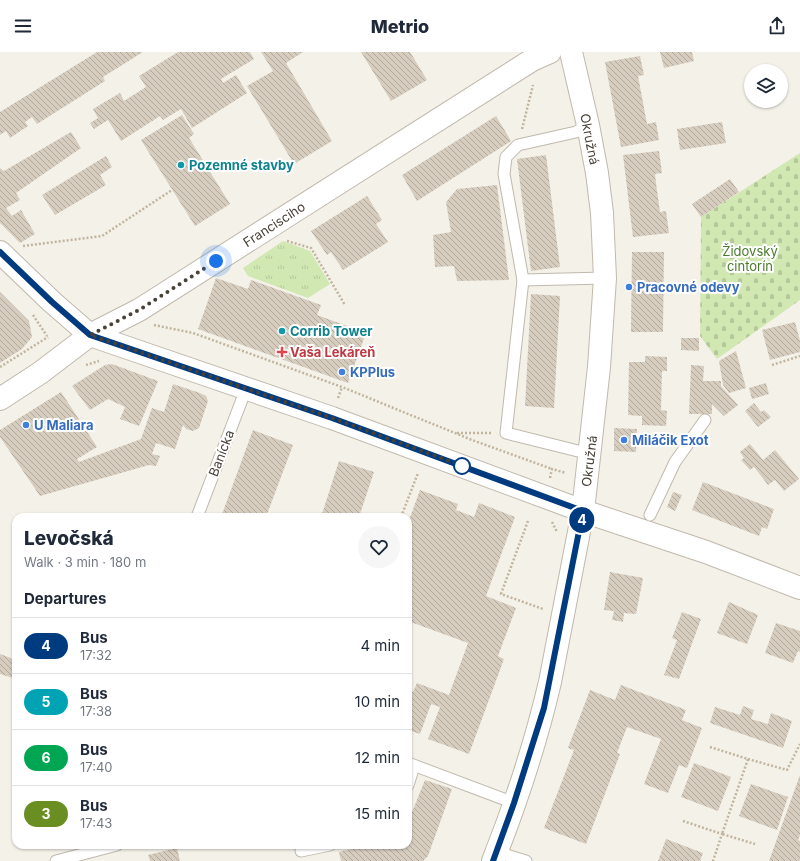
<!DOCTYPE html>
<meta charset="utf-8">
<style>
:root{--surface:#fff;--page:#f6f6f7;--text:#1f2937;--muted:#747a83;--line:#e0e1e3}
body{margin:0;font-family:Inter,sans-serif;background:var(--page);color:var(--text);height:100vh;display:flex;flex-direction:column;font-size:15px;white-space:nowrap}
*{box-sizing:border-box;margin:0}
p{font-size:13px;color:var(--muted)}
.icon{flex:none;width:22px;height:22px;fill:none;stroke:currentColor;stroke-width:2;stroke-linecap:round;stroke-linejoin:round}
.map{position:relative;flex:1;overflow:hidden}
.side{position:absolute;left:12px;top:461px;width:400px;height:336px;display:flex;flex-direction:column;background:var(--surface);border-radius:12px;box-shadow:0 1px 3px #0004}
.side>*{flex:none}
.badge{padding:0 8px;border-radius:13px;font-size:14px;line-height:26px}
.controls{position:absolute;left:744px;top:12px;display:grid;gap:8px}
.controls a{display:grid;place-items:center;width:44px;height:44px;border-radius:50%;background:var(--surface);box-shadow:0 1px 3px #0004;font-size:20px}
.you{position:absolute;width:20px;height:20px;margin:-10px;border:3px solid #fff;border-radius:50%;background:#1a73e8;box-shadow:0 0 0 6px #1a73e833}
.map>.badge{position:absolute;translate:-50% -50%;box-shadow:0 0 0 2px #fff}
h2{padding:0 12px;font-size:15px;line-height:36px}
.round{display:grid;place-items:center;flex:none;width:42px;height:42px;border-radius:21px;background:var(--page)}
.summary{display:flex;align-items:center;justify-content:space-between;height:68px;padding:0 12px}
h1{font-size:19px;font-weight:800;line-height:30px}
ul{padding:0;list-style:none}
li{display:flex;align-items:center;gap:12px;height:56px;padding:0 12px;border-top:1px solid var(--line)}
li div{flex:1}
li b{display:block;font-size:15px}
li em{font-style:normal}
li .badge{min-width:44px;font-weight:700;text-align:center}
header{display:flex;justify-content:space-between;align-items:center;height:52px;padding:0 12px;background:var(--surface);font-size:18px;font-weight:800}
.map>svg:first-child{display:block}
.cemetery{fill:url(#cemetery-stones)}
.park{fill:url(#park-tufts)}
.building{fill:url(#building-back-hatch)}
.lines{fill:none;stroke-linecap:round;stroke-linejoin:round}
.lane-casing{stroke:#c0b9ac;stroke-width:13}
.street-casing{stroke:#c0b9ac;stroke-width:24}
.path{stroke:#c1b49d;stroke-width:2.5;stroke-dasharray:2 2;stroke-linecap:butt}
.lane{stroke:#fff;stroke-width:11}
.street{stroke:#fff;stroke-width:22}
.line-casing{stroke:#fff;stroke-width:9}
.line{stroke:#003b80;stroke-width:6}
.walk{stroke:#484138;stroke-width:4;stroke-dasharray:0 7.2}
.culture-dot{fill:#0f9aa8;stroke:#fff;stroke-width:1.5}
.shop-dot{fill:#3f7fe0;stroke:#fff;stroke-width:1.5}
.health-dot{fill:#e0444e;stroke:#fff;stroke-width:1.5}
.stop-dot{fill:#fff;stroke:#003b80;stroke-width:2}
.labels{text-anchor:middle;stroke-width:4;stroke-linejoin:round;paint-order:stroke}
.street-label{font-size:13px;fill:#484138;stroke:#fff}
.culture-label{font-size:13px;font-weight:bold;fill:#0d838f;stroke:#fff;text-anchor:start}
.park-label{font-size:13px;fill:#4a7a2b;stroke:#fff}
.shop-label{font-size:13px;font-weight:bold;fill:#366cbe;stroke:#fff;text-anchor:start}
.health-label{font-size:13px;font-weight:bold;fill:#be3a42;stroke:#fff;text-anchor:start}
</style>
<header><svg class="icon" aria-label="menu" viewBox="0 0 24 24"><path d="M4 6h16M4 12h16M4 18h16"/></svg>Metrio<svg class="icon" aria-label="share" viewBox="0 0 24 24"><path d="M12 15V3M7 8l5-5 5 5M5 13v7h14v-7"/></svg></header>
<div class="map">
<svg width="800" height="809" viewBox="0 0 800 809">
<defs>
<pattern id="cemetery-stones" width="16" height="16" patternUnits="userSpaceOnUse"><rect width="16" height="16" fill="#d1e8b3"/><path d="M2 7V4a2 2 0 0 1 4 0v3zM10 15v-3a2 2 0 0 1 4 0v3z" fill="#b5c89b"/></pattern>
<pattern id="park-tufts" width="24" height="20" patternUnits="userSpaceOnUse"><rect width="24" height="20" fill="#d1e8b3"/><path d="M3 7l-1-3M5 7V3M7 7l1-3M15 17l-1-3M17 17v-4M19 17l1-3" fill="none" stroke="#b5c89b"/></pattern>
<pattern id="building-back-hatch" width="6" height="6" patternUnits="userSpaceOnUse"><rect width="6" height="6" fill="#d6cdbf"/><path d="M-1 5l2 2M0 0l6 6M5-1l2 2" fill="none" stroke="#b0a89c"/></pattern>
</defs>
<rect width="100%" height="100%" fill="#f4f1e9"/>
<!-- cemetery -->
<polygon class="cemetery" points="800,101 800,248 717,307 700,284 701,165"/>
<!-- park -->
<polygon class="park" points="283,189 310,199 330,232 308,246 248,224 243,216"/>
<!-- building -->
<g class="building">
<polygon points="97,0 143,0 103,25 105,29 37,72 32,65 25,70 28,74 10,86 6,79 0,83 0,60"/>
<polygon points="178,0 250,0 254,7 221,27 223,31 236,23 247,41 192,76 181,57 163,68 160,64 121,89 108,68 94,77 90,71 98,66 93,57 120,41 124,49 146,35 139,24"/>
<polygon points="261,0 303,0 286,11 332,89 294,112 247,34 273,19"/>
<polygon points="361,0 410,0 427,28 391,49"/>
<polygon points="660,0 692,0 694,9 664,16"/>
<polygon points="640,4 644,23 638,24 647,72 656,70 659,88 621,95 605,10"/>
<polygon points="182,63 194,82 189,86 230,152 195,174 141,88"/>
<polygon points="496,64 511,89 417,149 402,123"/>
<polygon points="722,70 726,91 680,98 677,77"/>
<polygon points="71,80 81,96 16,141 20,148 6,156 12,164 21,158 35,182 20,191 0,171 0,116 4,119"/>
<polygon points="659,99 662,121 655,122 656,131 660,160 666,159 669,181 633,185 623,103"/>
<polygon points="546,103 560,215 531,219 517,107"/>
<polygon points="106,104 112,115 100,123 106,133 55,163 42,143"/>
<polygon points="730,127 739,140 701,165 692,152"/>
<polygon points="497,133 509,228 457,229 454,214 435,215 433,183 451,180 446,150 457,137"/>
<polygon points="367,144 382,168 376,172 388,190 343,218 331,200 327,203 311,179"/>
<polygon points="632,200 664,200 663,280 631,280"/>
<polygon points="216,226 248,237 251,228 321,253 317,263 366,281 348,331 198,277"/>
<polygon points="0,240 29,269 32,285 22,297 0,311"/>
<polygon points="531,242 560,244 554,356 525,354"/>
<polygon points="795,270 800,289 800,300 770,308 762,278"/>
<polygon points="681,286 699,286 699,299 681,298"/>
<polygon points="736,299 746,336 729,341 723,333 719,309"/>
<polygon points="645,304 667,305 667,319 662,319 661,358 667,359 666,374 642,373 642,364 628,363 629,310 645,310"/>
<polygon points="112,312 158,329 139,374 120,367 125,355 108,347 90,358 72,334 105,313"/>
<polygon points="691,313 704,314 703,329 721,329 721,334 738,353 724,364 712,352 712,362 689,362"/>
<polygon points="766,331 769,342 752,347 749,336"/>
<polygon points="173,332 200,341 206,344 208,349 199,376 193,379 186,377 183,373 175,397 156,391 152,402 160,404 156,414 149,413 40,444 0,385 0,378 61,340 97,395 77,407 79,410 141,387 152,356 164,360"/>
<polygon points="754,351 761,360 764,358 771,365 758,375 745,359"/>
<polygon points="614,376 637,377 636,400 614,399"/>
<polygon points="253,378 293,393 266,465 221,465"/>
<polygon points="750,392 763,408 775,398 799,427 784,439 775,428 768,433 754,415 750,418 741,408 744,406 740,400"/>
<polygon points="339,409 374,420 359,465 321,465"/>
<polygon points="703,430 774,457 767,477 762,475 759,484 692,458"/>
<polygon points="420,438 458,452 456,458 474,465 479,451 515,465 486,544 516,556 498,604 504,607 469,702 428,687 440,655 431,652 420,682 408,678 408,638 413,640 417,631 449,643 468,591 408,569 408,471"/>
<polygon points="673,440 682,443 675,459 667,455"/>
<polygon points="610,520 643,526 636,562 624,561 623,570 612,568 614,559 604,558"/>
<polygon points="729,550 758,563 747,592 717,581"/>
<polygon points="682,560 701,567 679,627 664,623 677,588 672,586"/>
<polygon points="776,571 800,579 800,600 798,599 793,611 765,601"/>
<polygon points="0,602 16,608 16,627 0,622"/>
<polygon points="621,633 686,658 682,668 702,676 687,716 679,713 668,741 644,732 661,687 627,675 617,701 620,702 586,792 544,776 574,698 568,696 590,638 615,648"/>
<polygon points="743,654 754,658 751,667 768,672 771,661 792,669 783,696 710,671 715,655 740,663"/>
<polygon points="694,711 731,725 718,759 681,745"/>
<polygon points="800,723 800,783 798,788 800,789 800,809 769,809"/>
<polygon points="425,728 452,737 428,804 423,809 341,809 339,800 368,793 408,793 408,770"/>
<polygon points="751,732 788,745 777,778 739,764"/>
<polygon points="666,787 703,801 700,809 658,809"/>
<polygon points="177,796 180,809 150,809 148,803"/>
</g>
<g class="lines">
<!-- lane casing -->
<g class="lane-casing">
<g id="lane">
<polyline points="588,73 576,80 518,93 506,105 504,122 523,228 506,381 590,402"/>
<polyline points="523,228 605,226"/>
<polyline points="650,463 675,410 705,368"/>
<polyline points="197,465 246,337"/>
<polyline points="408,711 514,751"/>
<polyline points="408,733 414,714"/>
<polyline points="301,799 330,793"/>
<polyline points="496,800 526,809"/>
<polyline points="56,809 117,793"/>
</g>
</g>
<!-- street casing -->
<g class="street-casing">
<g id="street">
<polyline points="0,200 52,250 90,283 332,366 583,459 706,500 800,536"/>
<polyline points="0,347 40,321 90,283 139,258 532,8 550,0"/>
<path d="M493,809c23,-58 43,-119 57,-179l33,-171 16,-144 6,-89 -3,-65 -5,-40 -9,-48 -17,-73"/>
</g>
</g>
<!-- path -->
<g class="path">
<polyline points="522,77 533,33"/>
<polyline points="287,189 311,196 345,253"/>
<polyline points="23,194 102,184 172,138"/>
<polyline points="33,263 47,284"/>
<polyline points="154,273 193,281 342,335 472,388 552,417"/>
<polyline points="86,313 99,309"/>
<polyline points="772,313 800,304"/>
<polyline points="0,315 48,285"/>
<polyline points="338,346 342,335"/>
<polyline points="457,381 492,381"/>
<polyline points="550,426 552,417 566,421"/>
<polyline points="401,465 418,421"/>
<polyline points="528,469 501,542 543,557"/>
<polyline points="552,470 557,480"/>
<polyline points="710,695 748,707 722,782 755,792"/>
<polyline points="748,707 787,718 800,692"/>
<polyline points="683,769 722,782 713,809"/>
</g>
<!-- lane -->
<use href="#lane" class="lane"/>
<!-- street -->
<use href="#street" class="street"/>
</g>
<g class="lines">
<!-- line casing -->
<g class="line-casing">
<polyline id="line" points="0,200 52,250 90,283 332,366 583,459 544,656 514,751 493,809"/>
</g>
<!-- line -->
<use href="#line" class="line"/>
<!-- walk -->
<polyline class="walk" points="216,209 139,258 90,283 332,366 466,415 462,414"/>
</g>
<!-- markers -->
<g class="culture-dot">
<circle cx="181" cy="113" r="4"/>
<circle cx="282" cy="279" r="4"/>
</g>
<g class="shop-dot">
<circle cx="629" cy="235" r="4"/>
<circle cx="342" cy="320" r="4"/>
<circle cx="26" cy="373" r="4"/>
<circle cx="624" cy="388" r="4"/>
</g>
<path class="health-dot" d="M280 294h4v4h4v4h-4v4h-4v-4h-4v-4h4z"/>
<circle class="stop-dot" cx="462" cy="414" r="8"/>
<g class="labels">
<!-- street labels -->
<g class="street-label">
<text transform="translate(590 87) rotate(79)" y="5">Okružná</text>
<text transform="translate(274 172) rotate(-33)" y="5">Francisciho</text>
<text transform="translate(221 401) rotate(-69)" y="5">Banícka</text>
<text transform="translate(589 409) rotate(-83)" y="5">Okružná</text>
</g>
<!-- culture labels -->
<g class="culture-label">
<text x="189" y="118">Pozemné stavby</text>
<text x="290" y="284">Corrib Tower</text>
</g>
<!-- park labels -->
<g class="park-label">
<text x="750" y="204">Židovský<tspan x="750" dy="15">cintorín</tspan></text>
</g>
<!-- shop labels -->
<g class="shop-label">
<text x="637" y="240">Pracovné odevy</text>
<text x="350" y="325">KPPlus</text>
<text x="34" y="378">U Maliara</text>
<text x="632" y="393">Miláčik Exot</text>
</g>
<!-- health labels -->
<g class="health-label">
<text x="290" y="305">Vaša Lekáreň</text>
</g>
</g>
</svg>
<div class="controls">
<a><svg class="icon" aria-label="layers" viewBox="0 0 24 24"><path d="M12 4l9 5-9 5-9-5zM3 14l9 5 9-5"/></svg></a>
</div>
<div class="you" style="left:216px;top:209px"></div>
<b class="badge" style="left:582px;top:468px;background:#003b80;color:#fff">4</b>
<section class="side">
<div class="summary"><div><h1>Levočská</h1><p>Walk · 3 min · 180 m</p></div><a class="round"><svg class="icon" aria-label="heart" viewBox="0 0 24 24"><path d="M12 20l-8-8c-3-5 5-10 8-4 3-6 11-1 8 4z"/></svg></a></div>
<h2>Departures</h2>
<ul>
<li><span class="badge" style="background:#003b80;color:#fff">4</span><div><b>Bus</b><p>17:32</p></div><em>4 min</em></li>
<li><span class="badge" style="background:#00a3b4;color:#fff">5</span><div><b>Bus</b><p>17:38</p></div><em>10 min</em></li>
<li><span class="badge" style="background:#00a651;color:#fff">6</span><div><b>Bus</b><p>17:40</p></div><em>12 min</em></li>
<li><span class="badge" style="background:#6b8e23;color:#fff">3</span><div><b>Bus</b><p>17:43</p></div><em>15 min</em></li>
</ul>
</section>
</div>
